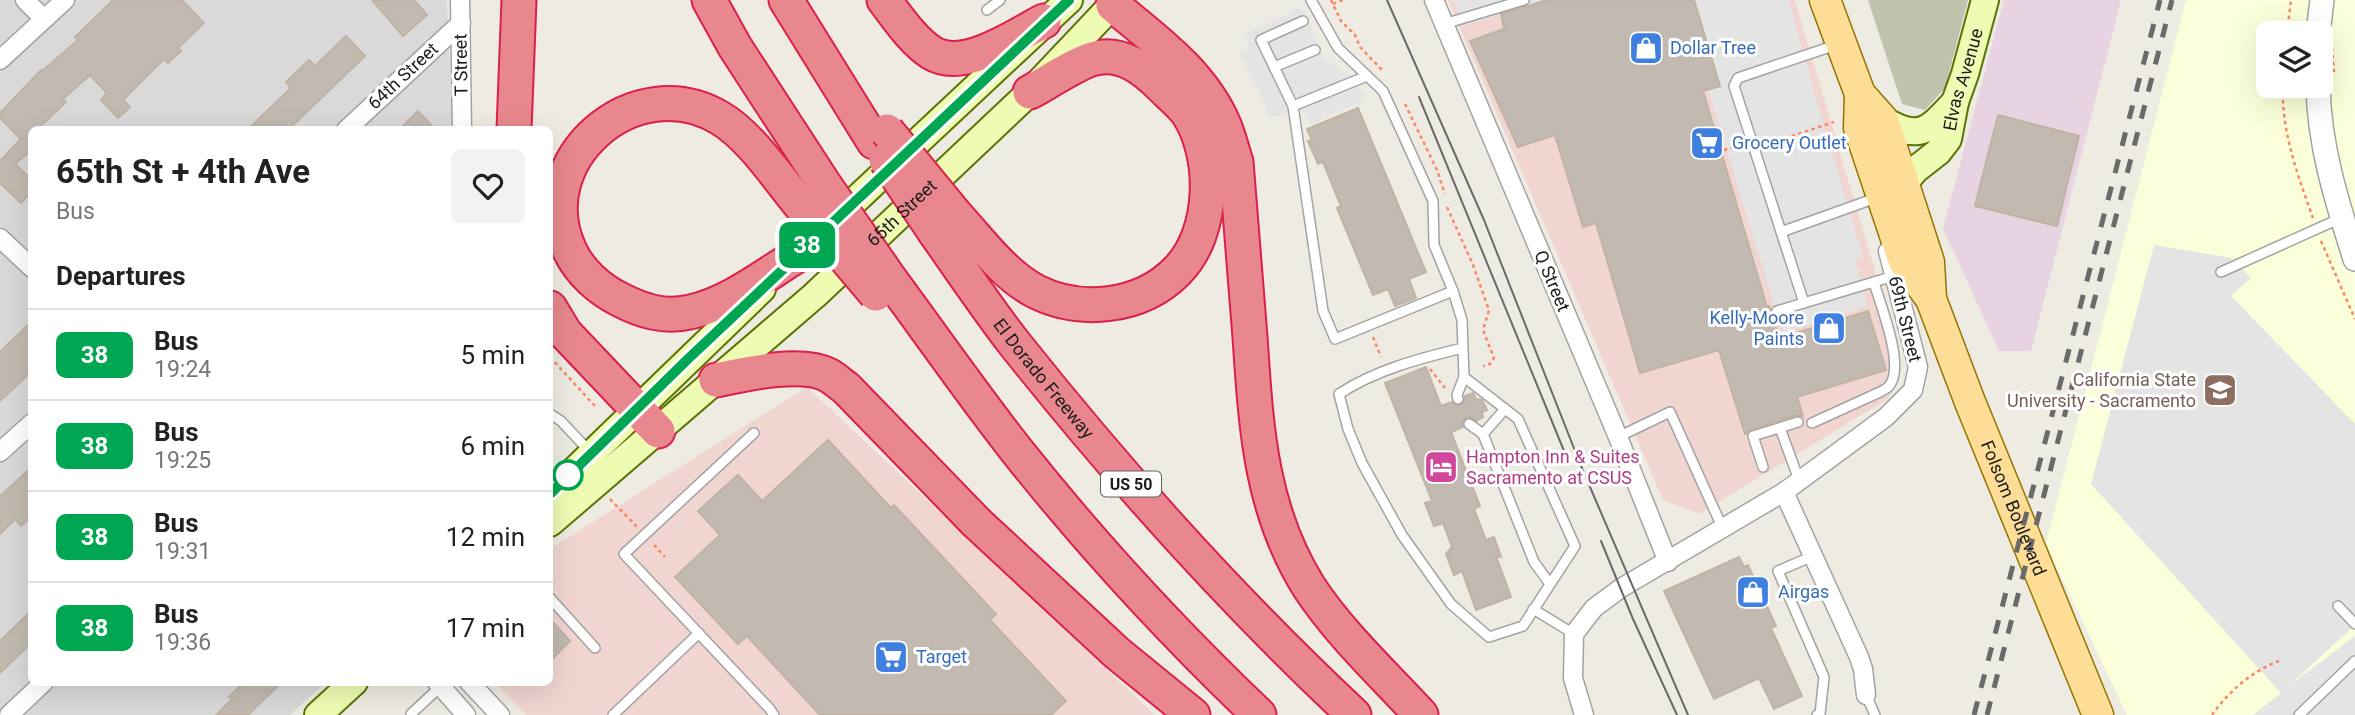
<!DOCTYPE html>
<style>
:root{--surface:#fff;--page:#f2f2f2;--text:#222;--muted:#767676;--line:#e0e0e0}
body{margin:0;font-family:Roboto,sans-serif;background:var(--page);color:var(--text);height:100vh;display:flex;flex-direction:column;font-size:26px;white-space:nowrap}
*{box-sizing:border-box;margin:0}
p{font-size:23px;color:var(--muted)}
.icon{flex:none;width:38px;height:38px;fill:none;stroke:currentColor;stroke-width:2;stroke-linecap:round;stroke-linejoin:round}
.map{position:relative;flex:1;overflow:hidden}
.panel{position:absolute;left:28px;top:126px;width:525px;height:560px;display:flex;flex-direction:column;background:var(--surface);border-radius:10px;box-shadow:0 7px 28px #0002}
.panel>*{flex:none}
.badge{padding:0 14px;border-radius:10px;font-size:24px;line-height:46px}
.buttons{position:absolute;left:2256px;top:21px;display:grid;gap:14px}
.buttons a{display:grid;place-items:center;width:77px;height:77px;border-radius:10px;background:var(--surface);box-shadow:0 7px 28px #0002;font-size:35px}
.map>.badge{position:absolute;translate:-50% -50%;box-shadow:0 0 0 4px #fff}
h2{padding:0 28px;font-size:26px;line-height:63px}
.round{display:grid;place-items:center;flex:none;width:74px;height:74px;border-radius:10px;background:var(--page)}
.headline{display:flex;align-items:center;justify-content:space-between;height:119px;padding:0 28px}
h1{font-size:33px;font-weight:700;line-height:52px}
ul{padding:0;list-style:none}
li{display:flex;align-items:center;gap:21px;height:91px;padding:0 28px;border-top:2px solid var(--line)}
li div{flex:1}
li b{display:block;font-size:26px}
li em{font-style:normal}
li .badge{min-width:77px;font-weight:700;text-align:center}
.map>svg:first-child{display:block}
.residential{fill:#dad9d9}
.commercial{fill:#f0d5d0}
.industrial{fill:#e7d3e1}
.education{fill:#fbffd9;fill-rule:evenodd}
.construction{fill:#c0c2ad}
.parking{fill:#e4e4e4}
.building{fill:#c2bab1;stroke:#c0b3a4;stroke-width:2}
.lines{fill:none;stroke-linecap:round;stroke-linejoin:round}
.service-casing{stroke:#a3a3a3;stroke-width:12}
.minor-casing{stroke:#a3a3a3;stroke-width:21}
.tertiary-casing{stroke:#a3a3a3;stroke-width:26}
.secondary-casing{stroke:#5a7402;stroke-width:30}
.primary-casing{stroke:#947500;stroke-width:33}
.motorway-casing{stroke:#db204a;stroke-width:37}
.path{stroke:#fc8664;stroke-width:2.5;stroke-dasharray:3.5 3.5;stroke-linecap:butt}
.service{stroke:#fff;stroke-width:9}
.minor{stroke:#fff;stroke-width:18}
.tertiary{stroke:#fff;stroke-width:23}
.secondary{stroke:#eefbb3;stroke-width:26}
.primary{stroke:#fedd97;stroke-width:30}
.motorway{stroke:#e8878d;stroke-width:33}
.tram{stroke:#6a6a6a;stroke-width:2}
.rail{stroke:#6a6a6a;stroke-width:5;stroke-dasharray:14 14;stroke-linecap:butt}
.motorway-bridge-casing{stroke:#db204a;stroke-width:37;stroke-linecap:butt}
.motorway-bridge{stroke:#e8878d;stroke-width:33}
.line-casing{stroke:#fff;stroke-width:16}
.line{stroke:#00a651;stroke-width:10}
.stop-dot{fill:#fff;stroke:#00a651;stroke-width:3.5}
.labels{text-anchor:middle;stroke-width:6;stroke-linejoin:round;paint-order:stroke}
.shield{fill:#fff;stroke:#606060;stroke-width:2}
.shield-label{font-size:16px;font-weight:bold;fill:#1c1c1c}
.shop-label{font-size:18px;fill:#366cbe;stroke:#fff;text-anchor:start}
.street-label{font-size:18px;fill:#1c1c1c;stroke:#fff}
.education-label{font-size:18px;fill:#785e54;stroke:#fff;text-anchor:end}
.hotel-label{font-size:18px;fill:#b23c85;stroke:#fff;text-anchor:start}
</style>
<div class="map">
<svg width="2355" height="715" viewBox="0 0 2355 715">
<rect width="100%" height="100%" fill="#eeebe2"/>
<!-- residential -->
<polygon class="residential" points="0,0 447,0 452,129 32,130 32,682 325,683 290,715 0,715"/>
<!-- commercial -->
<g class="commercial">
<polygon points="1448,0 1795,0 1897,346 1900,362 1899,381 1886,400 1699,514 1663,500"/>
<polygon points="807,387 1155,715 526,715 496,683 550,682 550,549"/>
</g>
<!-- industrial -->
<polygon class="industrial" points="2004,0 2121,0 2031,351 1999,351 1943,228"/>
<!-- education -->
<path class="education" d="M2186,0h169v715h-228l-81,-171zM2268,33h52v53h-52z"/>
<!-- construction -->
<polygon class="construction" points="1868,0 1968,0 1945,88 1925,110 1902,104"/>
<!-- parking -->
<g class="parking">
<polygon points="1453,0 1547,0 1465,25"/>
<polygon points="1694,0 1789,0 1809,75 1863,257 1855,260 1868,306 1783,333 1708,90 1720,86"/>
<polygon points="1296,7 1305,11 1323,57 1356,80 1365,100 1310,125 1305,112 1270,117 1260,93 1238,54 1249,49 1244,34 1288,14"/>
<polygon points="2154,245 2231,258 2251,278 2231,296 2355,424 2355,625 2290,685 2355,636 2355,715 2253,715 2281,693 2091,484"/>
</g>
<!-- building -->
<g class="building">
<polygon points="113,0 182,0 204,23 178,48 181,51 168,63 164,59 123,100 130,107 118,118 101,100 107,93 90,75 63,99 66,102 37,130 32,130 32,150 15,164 32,180 32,191 21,203 0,183 0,161 21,139 0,118 0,113 41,70 42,71 78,40 75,37"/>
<polygon points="372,0 414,0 427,15 403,36"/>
<polygon points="1547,0 1694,0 1720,86 1703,91 1767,307 1769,306 1779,338 1868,311 1886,370 1797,397 1803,416 1796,415 1751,429 1745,434 1719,350 1640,373 1596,223 1583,227 1555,135 1518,147 1470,41 1504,29 1501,14"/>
<polygon points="346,36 365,56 288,130 247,130 291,88 286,82 309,60 315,66"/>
<polygon points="1358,108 1426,272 1409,279 1416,298 1395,306 1388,289 1373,295 1337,208 1341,206 1323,162 1318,164 1308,141 1312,140 1307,129"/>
<polygon points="418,111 436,130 399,130"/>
<polygon points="1998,115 2079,136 2057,226 1975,206"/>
<polygon points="32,321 32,371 0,401 0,352"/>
<polygon points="1426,367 1441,406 1452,402 1455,405 1460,406 1464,402 1465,396 1473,393 1476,399 1482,400 1487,410 1482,412 1483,417 1476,421 1470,417 1466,418 1462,423 1463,427 1451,432 1480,506 1474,509 1486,540 1494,537 1501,557 1496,556 1511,597 1476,610 1462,571 1454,575 1446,554 1452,547 1443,523 1434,526 1425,503 1432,501 1385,383"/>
<polygon points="828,440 891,508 894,505 996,614 990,620 1066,701 1051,715 820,715 747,636 738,644 675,577 720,535 698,511 738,475 762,501"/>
<polygon points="32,467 32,516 21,526 15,519 0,534 0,496"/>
<polygon points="1739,557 1744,567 1748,565 1776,626 1771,628 1802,696 1774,709 1759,678 1714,699 1664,591"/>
<polygon points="32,610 32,642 0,673 0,641"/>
<polygon points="550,619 570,641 550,661"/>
<polygon points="244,682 282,682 248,715 216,715 232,699 229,697"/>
</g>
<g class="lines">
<!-- service casing -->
<g class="service-casing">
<g id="service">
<path d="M1311,0l27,48 45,43 50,110 1,44 19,46 9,29 2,57 54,42 57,127 -52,80 -34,11 -38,-33 -49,-69 -40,-72 -14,-34 -9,-35c36,-24 82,-36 124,-46"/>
<polyline points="987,10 1000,0"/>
<polyline points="1303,21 1261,40 1293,106 1323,311 1335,339 1453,291"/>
<polyline points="1444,24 1524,0"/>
<polyline points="1274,67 1315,50"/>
<polyline points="1293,106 1367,76"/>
<polyline points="1781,232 1873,199"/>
<polyline points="2221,272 2341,218"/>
<polyline points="1804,303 1734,86 1738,78 1839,44"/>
<polyline points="1777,311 1894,276"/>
<polyline points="1458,399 1457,395 1464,377"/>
<polyline points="1505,409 1483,434 1534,562 1550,584"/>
<polyline points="550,414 561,421 590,452"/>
<path d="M1812,423l68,-31c3,-2 7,-3 9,-6 17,-20 -9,-81 -15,-104"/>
<polyline points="1469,424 1483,434"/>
<polyline points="1780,428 1799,480"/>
<polyline points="754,433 624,554 769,708 774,715"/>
<polyline points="1618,437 1670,412 1723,529"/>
<polyline points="1763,467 1753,436 1798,422"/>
<polyline points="1813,556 1778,571 1824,677 1820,714 1817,715"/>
<polyline points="550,598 595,648"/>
<polyline points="2338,606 2355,624"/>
<polyline points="1533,609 1574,634"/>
<polyline points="1866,695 1875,715"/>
<polyline points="411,714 440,687"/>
<polyline points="613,715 699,633"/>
<polyline points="2299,715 2355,661"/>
</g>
</g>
<!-- minor casing -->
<g class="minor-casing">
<g id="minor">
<polyline points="25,0 44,19"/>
<polyline points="460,0 462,130"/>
<polyline points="1434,0 1618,437 1668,562"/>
<polyline points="0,60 65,0"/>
<polyline points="346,130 461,23"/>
<polyline points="0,238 32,268"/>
<polyline points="0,452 32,423"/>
<polyline points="1784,492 1859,657 1863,669 1866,695"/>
<polyline points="437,682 466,715"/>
<polyline points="469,682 500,715"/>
<polyline points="9,715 44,682"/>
<polyline points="1584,715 1573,678 1574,634 1594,608 1621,588 1784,492 1886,417 1913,390 1918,367 1888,251"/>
</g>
</g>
<!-- tertiary casing -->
<g class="tertiary-casing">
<g id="tertiary">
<polyline points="2318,33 2322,0"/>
<path d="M2318,86c1,60 19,116 37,173"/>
</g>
</g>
<!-- secondary casing -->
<g class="secondary-casing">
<g id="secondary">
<path d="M1883,120c37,22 46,10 72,-18"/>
<path id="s1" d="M1904,183l11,-13 23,-18 10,-13 7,-37 10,-28 20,-74"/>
<polyline points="831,223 1069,0"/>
<polyline points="550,494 762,289"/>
<path id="s2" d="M550,523l265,-228 215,-203 87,-92"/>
<polyline points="318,715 354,682"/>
</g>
</g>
<!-- primary casing -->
<g class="primary-casing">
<g id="primary">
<polyline points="1825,0 1860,94 1883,120 1929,262 1931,299"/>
<path id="s3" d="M1860,94l-1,34 45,134 27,37 39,103 128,313"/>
</g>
</g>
<!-- motorway casing -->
<g class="motorway-casing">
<g id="motorway">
<polyline points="709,0 735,47 826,187"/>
<polyline points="786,0 874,142"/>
<path d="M884,0c14,18 29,41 48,53 32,19 83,-17 112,-32"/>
<path d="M1113,5c42,35 89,68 111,120 5,12 8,25 12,37 5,58 9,117 14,175 6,89 10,172 59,250 30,46 75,88 112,128"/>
<polyline points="514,130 519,0"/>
<path d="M955,214c24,26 48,60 80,77 45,23 106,17 142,-20 38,-38 39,-116 10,-159 -7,-9 -18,-18 -26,-26 -17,-17 -39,-34 -65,-28 -14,2 -51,26 -66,34"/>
<path id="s4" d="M934,231c26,37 52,76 80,112 105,132 217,257 340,372"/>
<path d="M798,255c-33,20 -69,49 -108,57 -26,6 -48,-1 -71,-13 -20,-10 -39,-27 -49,-48 -43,-91 65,-184 150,-133 32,19 59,62 83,90"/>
<path d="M890,279c42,57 83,116 127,172 74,93 156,182 242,264"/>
<polyline points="550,308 565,333 658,431"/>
<path d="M716,380c29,-6 85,-19 112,-5 6,3 12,9 18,13l131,135 140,130 76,62"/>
</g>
</g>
<!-- path -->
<g class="path">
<polyline points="1331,0 1341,21 1355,35 1360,47 1384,72"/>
<polyline points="1333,4 1343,0"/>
<polyline points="2287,33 2291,0"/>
<polyline points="2332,48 2334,72"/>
<path d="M2283,86c-2,45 15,90 30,132"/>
<polyline points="1405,104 1437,170 1445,194"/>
<polyline points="1765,145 1834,122"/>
<polyline points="1724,150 1741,145"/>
<polyline points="1447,207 1473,265 1489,310 1483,330 1494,358 1490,364 1483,366"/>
<polyline points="2321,241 2355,319"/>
<polyline points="1373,337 1381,357"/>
<polyline points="550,357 594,405 599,406"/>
<polyline points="1430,369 1445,388"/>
<polyline points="610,499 637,527"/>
<polyline points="654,545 665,557"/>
<path d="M2212,715c16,-23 40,-44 67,-54"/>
</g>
<!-- service -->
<use href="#service" class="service"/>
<!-- minor -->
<use href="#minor" class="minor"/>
<!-- tertiary -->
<use href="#tertiary" class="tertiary"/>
<!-- secondary -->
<use href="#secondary" class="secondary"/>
<!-- primary -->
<use href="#primary" class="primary"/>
<!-- motorway -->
<use href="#motorway" class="motorway"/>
<!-- tram -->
<g class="tram">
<polyline points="1387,0 1484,220 1581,466 1688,715"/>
<polyline points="1419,97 1569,463"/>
<polyline points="1601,541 1633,619 1677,715"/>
</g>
<!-- rail -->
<g class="rail">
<polyline points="1974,715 2160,0"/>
<polyline points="1987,715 2172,0"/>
</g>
<!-- motorway-bridge casing -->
<g class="motorway-bridge-casing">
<g id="motorway-bridge">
<polyline points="887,131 955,214"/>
<polyline points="886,160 934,231"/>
<polyline points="826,187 890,279"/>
<polyline points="803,208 876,294"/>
</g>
</g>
<!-- motorway-bridge -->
<use href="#motorway-bridge" class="motorway-bridge"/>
</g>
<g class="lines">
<!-- line casing -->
<g class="line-casing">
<polyline id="line" points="550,494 689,358 1069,0"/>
</g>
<!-- line -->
<use href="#line" class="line"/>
</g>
<!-- icons -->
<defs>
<g id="shop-square" transform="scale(1.75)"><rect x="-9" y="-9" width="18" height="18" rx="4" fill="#3f7fe0" stroke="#fff"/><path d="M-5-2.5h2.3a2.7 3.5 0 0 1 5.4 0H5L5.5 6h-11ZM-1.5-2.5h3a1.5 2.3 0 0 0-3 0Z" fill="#fff"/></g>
<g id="supermarket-square" transform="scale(1.75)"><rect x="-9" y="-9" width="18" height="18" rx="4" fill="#3f7fe0" stroke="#fff"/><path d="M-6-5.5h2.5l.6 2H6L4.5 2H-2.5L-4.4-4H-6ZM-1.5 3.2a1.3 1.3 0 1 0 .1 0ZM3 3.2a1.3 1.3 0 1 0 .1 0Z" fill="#fff"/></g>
<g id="university-square" transform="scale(1.75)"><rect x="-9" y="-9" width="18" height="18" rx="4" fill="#8d6e63" stroke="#fff"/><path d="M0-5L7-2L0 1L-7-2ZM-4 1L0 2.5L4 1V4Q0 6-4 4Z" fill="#fff"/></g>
<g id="hotel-square" transform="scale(1.75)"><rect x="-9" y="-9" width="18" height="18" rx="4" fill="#d1479c" stroke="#fff"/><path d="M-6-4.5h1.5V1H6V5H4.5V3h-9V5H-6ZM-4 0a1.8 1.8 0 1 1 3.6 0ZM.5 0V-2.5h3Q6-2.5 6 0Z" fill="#fff"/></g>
</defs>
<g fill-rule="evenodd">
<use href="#shop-square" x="1646" y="48"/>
<use href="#supermarket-square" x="1707" y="143"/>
<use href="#shop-square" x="1829" y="328"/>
<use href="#university-square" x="2220" y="390"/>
<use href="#hotel-square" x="1441" y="467"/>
<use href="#shop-square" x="1753" y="592"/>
<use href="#supermarket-square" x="891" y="657"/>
</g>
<!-- markers -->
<circle class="stop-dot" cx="568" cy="475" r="14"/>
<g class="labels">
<!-- shield labels -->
<rect class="shield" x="1101" y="471.5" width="60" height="25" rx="5"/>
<g class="shield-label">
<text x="1131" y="490">US 50</text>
</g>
<!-- shop labels -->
<g class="shop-label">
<text x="1670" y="54">Dollar Tree</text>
<text x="1732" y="149">Grocery Outlet</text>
<text x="1804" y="324" text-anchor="end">Kelly-Moore<tspan x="1804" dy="21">Paints</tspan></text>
<text x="1778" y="598">Airgas</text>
<text x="916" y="663">Target</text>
</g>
<!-- street labels -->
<g class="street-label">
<text transform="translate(461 65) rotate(-91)" y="6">T Street</text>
<text transform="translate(403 76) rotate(-43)" y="6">64th Street</text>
<text dy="6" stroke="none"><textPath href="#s1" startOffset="124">Elvas Avenue</textPath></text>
<text dy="6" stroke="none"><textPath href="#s2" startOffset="469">65th Street</textPath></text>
<text transform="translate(1552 281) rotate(67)" y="6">Q Street</text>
<text transform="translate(1905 319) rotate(76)" y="6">69th Street</text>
<text dy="6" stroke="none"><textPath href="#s4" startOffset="184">El Dorado Freeway</textPath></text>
<text dy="6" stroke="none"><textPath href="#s3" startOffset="446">Folsom Boulevard</textPath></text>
</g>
<!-- education labels -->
<g class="education-label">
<text x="2196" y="386">California State<tspan x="2196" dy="21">University - Sacramento</tspan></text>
</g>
<!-- hotel labels -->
<g class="hotel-label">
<text x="1466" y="463">Hampton Inn &amp; Suites<tspan x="1466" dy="21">Sacramento at CSUS</tspan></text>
</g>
</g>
</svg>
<div class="buttons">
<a><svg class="icon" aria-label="layers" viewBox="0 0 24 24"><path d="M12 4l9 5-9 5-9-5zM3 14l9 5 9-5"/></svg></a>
</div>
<b class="badge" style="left:807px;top:245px;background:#00a651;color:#fff">38</b>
<section class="panel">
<div class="headline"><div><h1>65th St + 4th Ave</h1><p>Bus</p></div><a class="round"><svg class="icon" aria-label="heart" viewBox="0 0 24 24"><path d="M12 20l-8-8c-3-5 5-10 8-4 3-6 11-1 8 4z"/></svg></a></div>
<h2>Departures</h2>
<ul>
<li><span class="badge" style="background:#00a651;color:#fff">38</span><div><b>Bus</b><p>19:24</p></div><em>5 min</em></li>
<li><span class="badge" style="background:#00a651;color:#fff">38</span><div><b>Bus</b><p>19:25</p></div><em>6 min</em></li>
<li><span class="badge" style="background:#00a651;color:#fff">38</span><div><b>Bus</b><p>19:31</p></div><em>12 min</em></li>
<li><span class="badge" style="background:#00a651;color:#fff">38</span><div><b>Bus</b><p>19:36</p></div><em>17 min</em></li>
</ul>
</section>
</div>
